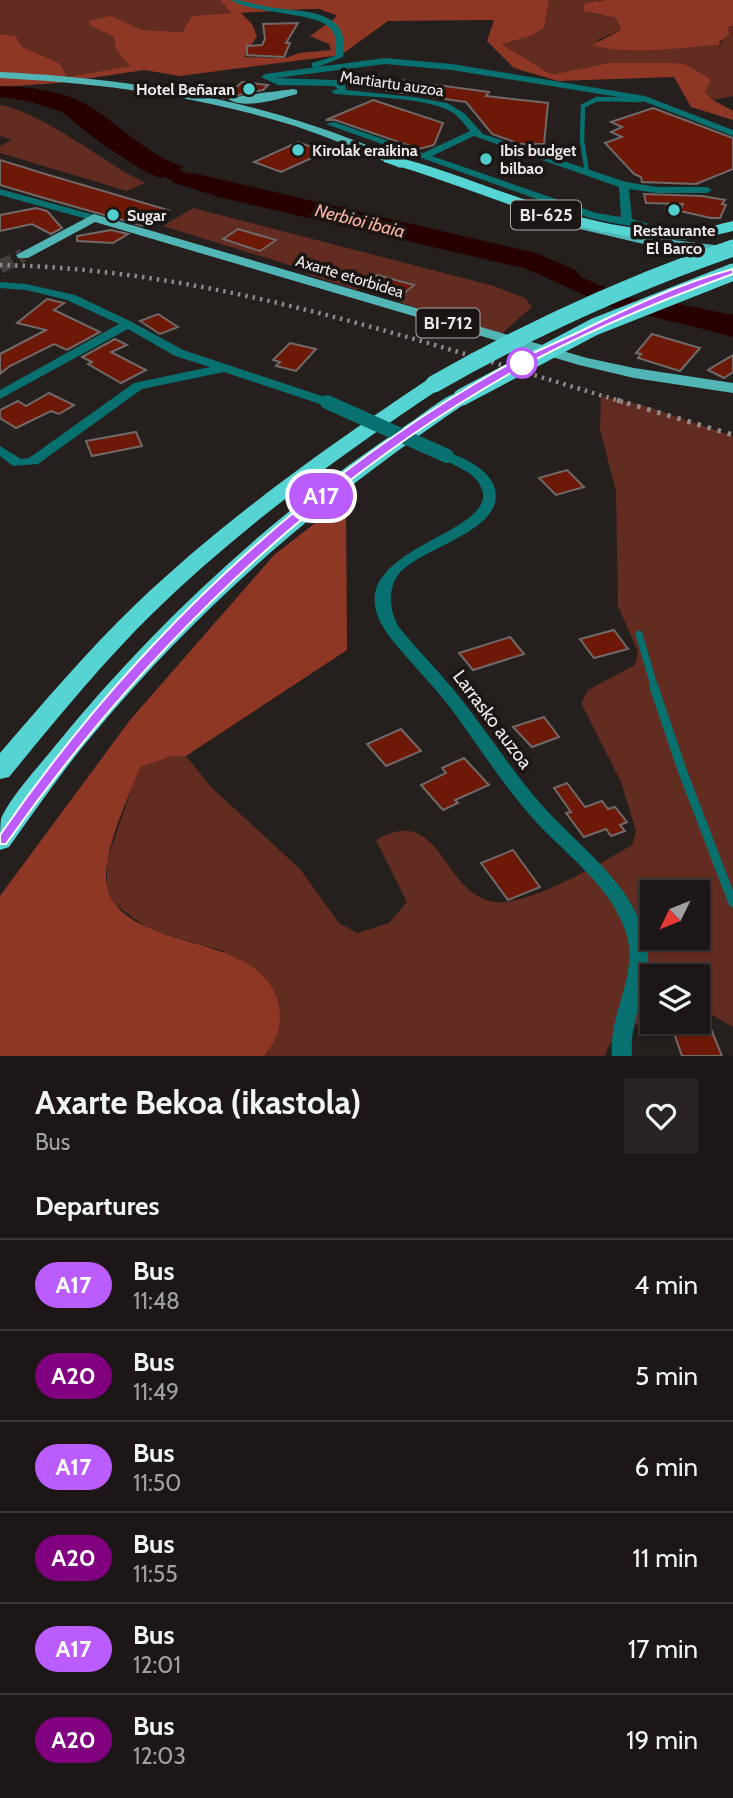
<!DOCTYPE html>
<meta charset="utf-8">
<style>
:root{--surface:#1c1716;--page:#292423;--text:#f1f3f6;--muted:#a09fa1;--line:#3a3635}
body{margin:0;font-family:Cabin,sans-serif;background:var(--page);color:var(--text);height:100vh;display:flex;flex-direction:column;font-size:26px;white-space:nowrap}
*{box-sizing:border-box;margin:0}
p{font-size:23px;color:var(--muted)}
.icon{flex:none;width:38px;height:38px;fill:none;stroke:currentColor;stroke-width:2;stroke-linecap:round;stroke-linejoin:round}
.map{position:relative;height:1056px;overflow:hidden}
.panel{display:flex;flex-direction:column;background:var(--surface);flex:1}
.panel>*{flex:none}
.badge{padding:0 14px;border-radius:23px;font-size:24px;line-height:46px}
.needle{width:46px;rotate:227deg}
.fabs{position:absolute;left:640px;top:880px;display:grid;gap:14px}
.fabs a{display:grid;place-items:center;width:70px;height:70px;border-radius:0px;background:var(--surface);box-shadow:0 2px 5px #0004,0 0 0 2px var(--line);font-size:35px}
.map>.badge{position:absolute;translate:-50% -50%;box-shadow:0 0 0 4px #fff}
h2{padding:0 35px;font-size:26px;line-height:63px}
.round{display:grid;place-items:center;flex:none;width:74px;height:74px;border-radius:0px;background:var(--page)}
.head{display:flex;align-items:center;justify-content:space-between;height:119px;padding:0 35px}
h1{font-size:33px;font-weight:800;line-height:52px}
ul{padding:0;list-style:none}
li{display:flex;align-items:center;gap:21px;height:91px;padding:0 35px;border-top:2px solid var(--line)}
li div{flex:1}
li b{display:block;font-size:26px}
li em{font-style:normal}
li .badge{min-width:77px;font-weight:700;text-align:center}
.map>svg:first-child{display:block}
.green{fill:#622c21;fill-rule:evenodd}
.forest{fill:#8e3725;fill-rule:evenodd}
.water{fill:#270000}
.lines{fill:none;stroke-linecap:round;stroke-linejoin:round}
.river{fill:#270000;fill-rule:evenodd}
.building{fill:#6e1907;stroke:#706968;stroke-width:2}
.primary-tunnel{stroke:#433d3c;stroke-width:14;stroke-dasharray:14 7;stroke-linecap:butt}
.service-far2{stroke:#097070;stroke-width:4.5}
.service-far1{stroke:#097070;stroke-width:7}
.service{stroke:#097070;stroke-width:9}
.minor{fill:#097070;fill-rule:evenodd}
.primary{fill:#51b5b5;fill-rule:evenodd}
.motorway{fill:#56d3d3;fill-rule:evenodd}
.rail-far1{stroke:#8e8988;stroke-width:4.5;stroke-dasharray:2.5 5;stroke-linecap:butt}
.rail{stroke:#8e8988;stroke-width:5;stroke-dasharray:3.5 7;stroke-linecap:butt}
.minor-bridge{stroke:#097070;stroke-width:14}
.motorway-bridge{stroke:#56d3d3;stroke-width:17}
.line{fill:#bb5cff;stroke:#fff;stroke-width:2}
.poi-dot{fill:#52cdcd;stroke:#1b1614;stroke-width:2.5}
.stop-dot{fill:#fff;stroke:#bb5cff;stroke-width:3.5}
.labels{text-anchor:middle;stroke-width:7;stroke-linejoin:round;paint-order:stroke}
.far-street-label{font-size:16px;fill:#ece8e7;stroke:#1b1614}
.far-poi-label{font-size:16px;font-weight:bold;fill:#ece8e7;stroke:#1b1614;text-anchor:start}
.shield{fill:#1b1614;stroke:#ada9a8;stroke-width:2}
.shield-label{font-size:18px;font-weight:bold;fill:#ece8e7}
.far-water-label{font-size:18px;font-style:italic;fill:#fbb1a0;stroke:#1b1614}
.street-label{font-size:19px;fill:#ece8e7;stroke:#1b1614}
</style>
<div class="map">
<svg width="733" height="1056" viewBox="0 0 733 1056">
<rect width="100%" height="100%" fill="#251f1e"/>
<!-- green -->
<g class="green">
<polygon points="0,0 220,0 231,13 192,16 182,32 142,30 111,16 102,29 114,37 116,50 131,66 66,77 59,63 21,46 16,36 0,34"/>
<polygon points="549,0 605,0 599,0 590,13 616,18 621,30 597,40 603,48 640,49 720,45 727,28 733,25 733,96 713,100 705,92 710,79 609,63 555,74 549,73 501,43 533,35 544,28"/>
<path d="M0,105c47,9 100,56 145,78l-18,8 -127,-38v-7l12,-6 -12,-4z"/>
<polygon points="193,208 494,286 525,298 532,307 499,336 399,302 401,298 360,287 357,290 306,274 309,271 163,226"/>
<path d="M601,396l44,10 88,30v591l-35,-20v-31h-45v42c-22,9 -41,14 -48,38h-341l5,-5 -46,-100 -75,-22 -33,-25 -8,-16v-28l32,-93 34,-11h13l25,31 89,82 39,54 18,10 32,-10 18,-21 -31,-62c66,-38 65,53 118,62 33,5 109,-40 138,-57l4,-14 -15,-49 -40,-79 7,-13 47,-25 3,-13 -20,-46 -2,-114 -16,-63zM653,892h45v46h-45z"/>
</g>
<!-- forest -->
<g class="forest">
<path d="M220,0h329l-5,28 -11,7 -31,9 47,29 6,1 54,-11h62l13,1 27,15 -6,13 8,8 20,11v9l-42,-13 -17,-30 -116,4 -44,-13 -27,-27 7,-21 -106,1 -47,34 -161,21 -36,-6 -86,13 -58,4v-53l16,2 5,10 38,17 8,14 63,-11 -14,-16 -2,-13 -24,-12 -1,-4 22,-5 31,14 40,2 10,-16 39,-3zM305,9h14l17,6 -1,3 -25,18 19,8 2,6 -32,3 -13,5 -42,-1 13,-21 -5,-12 -11,-11z"/>
<path d="M605,0h128v25l-6,3 2,6 -10,8 1,3c-41,2 -88,11 -128,0l29,-15 -5,-12 -32,-7 -1,-4 3,-4z"/>
<path d="M346,499l1,151 -161,106h-13l-33,11c-11,30 -42,93 -32,123 21,65 157,39 171,117 3,20 -2,33 -15,49h-264v-160l130,-176 144,-165z"/>
</g>
<!-- water -->
<g class="water">
<path d="M0,86c29,1 63,4 89,20 32,20 58,49 95,61l-24,11 -16,-7 -43,-28 -39,-31 -34,-11 -28,-4z"/>
<polygon points="193,173 536,253 575,270 580,275 566,284 523,268 219,197 172,182"/>
<polygon points="668,302 733,315 733,337 645,313"/>
</g>
<g class="lines">
<!-- river -->
<g class="river">
<polygon points="135,147 184,172 228,184 232,188 228,192 221,194 170,180 128,157 125,153 128,149"/>
<polygon points="535,257 627,297 733,322 733,336 611,307 527,269 524,264 527,259"/>
</g>
</g>
<!-- building -->
<g class="building">
<polygon points="298,23 286,43 290,43 284,57 247,55 247,46 262,45 265,39 263,24"/>
<polygon points="367,79 400,80 489,92 486,96 548,103 544,144 520,144 492,134 466,102 367,88"/>
<polygon points="242,82 268,85 263,90 224,98"/>
<polygon points="373,100 443,123 434,145 419,149 335,120 326,120"/>
<polygon points="653,108 733,138 733,169 696,184 642,182 641,177 634,174 605,143 622,137 611,132 622,127 611,122"/>
<polygon points="298,142 325,152 281,172 254,162"/>
<polygon points="0,160 42,173 168,210 143,226 44,198 0,185"/>
<polygon points="644,194 702,196 725,200 722,204 726,205 720,218 711,218 680,211 683,204 646,203"/>
<polygon points="36,208 47,211 62,228 51,234 32,224 0,231 0,215"/>
<polygon points="238,229 276,240 260,251 223,239"/>
<polygon points="111,230 128,234 113,243 77,241 77,236"/>
<polygon points="377,275 414,285 400,297 363,286"/>
<polygon points="47,299 64,303 54,310 100,332 67,350 54,344 10,366 0,374 0,354 46,330 17,323"/>
<polygon points="158,314 178,327 160,334 140,321"/>
<polygon points="652,334 700,348 680,371 638,358 641,354 636,353"/>
<polygon points="115,339 127,345 111,352 146,370 121,383 88,364 92,362 82,357"/>
<polygon points="290,343 316,349 296,371 276,366 280,362 273,360"/>
<polygon points="733,355 733,372 724,378 708,370"/>
<polygon points="49,393 74,405 59,414 51,411 16,428 0,418 0,410 18,401 26,406"/>
<polygon points="136,432 142,446 92,456 86,441"/>
<polygon points="567,470 584,487 556,495 539,478"/>
<polygon points="614,630 628,649 594,658 580,639"/>
<polygon points="510,637 524,654 473,670 459,653"/>
<polygon points="544,717 559,737 532,747 513,727"/>
<polygon points="401,729 421,751 386,766 367,744"/>
<polygon points="464,758 489,785 455,800 458,803 443,810 421,785 446,773 442,768"/>
<polygon points="567,783 585,807 602,801 608,809 615,807 627,822 620,825 625,831 611,836 606,829 584,837 566,813 571,812 554,788"/>
<polygon points="513,850 540,887 508,900 481,863"/>
<polygon points="711,1029 722,1056 682,1056 674,1033"/>
</g>
<g class="lines">
<!-- primary-tunnel -->
<polyline class="primary-tunnel" points="0,267 23,255"/>
<!-- service-far2 -->
<polyline class="service-far2" points="587,172 582,141 583,106 597,99 641,100"/>
<!-- service-far1 -->
<polyline class="service-far1" points="639,634 655,689"/>
<!-- service -->
<polyline class="service" points="654,687 682,770 733,903"/>
<!-- minor -->
<g class="minor">
<path d="M231,0c13,0 25,5 38,7 20,4 53,2 68,18 8,9 7,21 6,32l-25,10h-6v-4l23,-7c0,-9 3,-19 -4,-27 -14,-18 -76,-14 -100,-29z"/>
<path d="M385,58l67,6 193,32 88,34v6l-90,-35 -191,-31 -67,-6 -109,14 60,2 9,4 1,6 68,7 33,6 17,10 19,21 143,48 31,5h50l5,3 -5,3h-50l-28,-4 3,30 17,5c-10,6 -45,-3 -59,-6l-264,-94 8,-2 89,31 47,-22c-6,-7 -11,-15 -20,-20 -27,-14 -84,-14 -115,-17l-4,-3 7,-2 -4,-3 -56,-1 -17,-8 4,-3zM474,136l145,51 2,30 -25,-4 -164,-57z"/>
<polygon points="0,189 98,216 99,218 94,221 0,195"/>
<polygon points="0,282 26,284 75,295 132,322 183,350 331,399 333,402 331,405 323,405 224,372 142,389 38,464 13,466 0,456 0,446 21,459 29,458 134,383 210,367 175,356 128,329 0,399 0,390 119,324 67,300 26,290 0,288"/>
<path d="M447,452c16,5 41,17 47,34 16,45 -77,62 -96,89 -11,16 -8,35 0,51 20,25 43,47 63,73 27,34 51,72 80,105 36,41 89,77 104,132 12,41 -17,79 -13,120h-20c-4,-41 26,-79 15,-120 -14,-51 -67,-85 -99,-123 -29,-34 -53,-72 -79,-107 -18,-23 -38,-43 -56,-65 -79,-96 124,-103 85,-159 -7,-11 -25,-17 -36,-23l-2,-3 2,-3z"/>
</g>
<!-- primary -->
<g class="primary">
<path d="M0,72c122,6 242,24 356,69 17,7 41,13 54,24l-10,3c-35,-15 -69,-30 -105,-42 -96,-30 -195,-43 -295,-48z"/>
<path d="M293,89l4,1v4c-19,5 -52,16 -69,5 5,-3 53,-8 65,-10z"/>
<polygon points="94,214 587,358 634,368 733,383 733,393 634,378 579,365 95,222 28,258 18,258 16,255"/>
<polygon points="559,216 648,237 731,247 733,254 648,245 554,223 554,217"/>
</g>
<!-- motorway -->
<g class="motorway">
<path d="M389,155c99,24 197,82 302,75 14,-1 28,-6 42,-9v10c-14,3 -28,7 -42,8 -102,7 -210,-50 -307,-77v-6z"/>
<path d="M434,378l9,6 -2,4c-102,68 -201,140 -288,225 -52,51 -98,108 -144,164l-9,2v-26c44,-51 88,-103 136,-149 89,-85 189,-156 291,-224z"/>
<path d="M462,391l9,6 -2,4c-140,94 -266,201 -374,331 -31,36 -58,76 -86,115l-9,3c0,-9 0,-23 1,-31 9,-22 39,-54 54,-73 100,-123 220,-234 353,-322 16,-10 35,-28 54,-33z"/>
</g>
<!-- rail-far1 -->
<path class="rail-far1" d="M0,265c214,4 419,76 623,137"/>
<!-- rail -->
<polyline class="rail" points="617,400 733,435"/>
<!-- minor-bridge -->
<polyline class="minor-bridge" points="327,402 447,456"/>
<!-- motorway-bridge -->
<g class="motorway-bridge">
<path d="M434,384c96,-55 195,-100 299,-136"/>
<polyline points="462,397 594,327 733,272"/>
</g>
</g>
<!-- line -->
<path class="line" d="M733,269v5c-74,27 -152,59 -224,100 -200,114 -371,283 -503,470h-6v-9c128,-186 300,-352 500,-466 25,-13 51,-24 77,-36 51,-25 101,-49 156,-64z"/>
<!-- markers -->
<g class="poi-dot">
<circle cx="249" cy="89" r="7"/>
<circle cx="298" cy="150" r="7"/>
<circle cx="486" cy="159" r="7"/>
<circle cx="674" cy="210" r="7"/>
<circle cx="113" cy="215" r="7"/>
</g>
<circle class="stop-dot" cx="522" cy="363" r="14"/>
<g class="labels">
<!-- far-street labels -->
<g class="far-street-label">
<text transform="translate(392 83) rotate(8)" y="6">Martiartu auzoa</text>
<text transform="translate(350 276) rotate(17)" y="6">Axarte etorbidea</text>
</g>
<!-- far-poi labels -->
<g class="far-poi-label">
<text x="235" y="95" text-anchor="end">Hotel Beñaran</text>
<text x="312" y="156">Kirolak eraikina</text>
<text x="500" y="156">Ibis budget<tspan x="500" dy="18">bilbao</tspan></text>
<text x="127" y="221">Sugar</text>
<text x="674" y="236" text-anchor="middle">Restaurante<tspan x="674" dy="18">El Barco</tspan></text>
</g>
<!-- shield labels -->
<g class="shield">
<rect x="511" y="200.5" width="70" height="29" rx="5"/>
<rect x="416.5" y="308.5" width="63" height="29" rx="5"/>
</g>
<g class="shield-label">
<text x="546" y="221">BI-625</text>
<text x="448" y="329">BI-712</text>
</g>
<!-- far-water labels -->
<g class="far-water-label">
<text transform="translate(360 221) rotate(14)" y="6">Nerbioi ibaia</text>
</g>
<!-- street labels -->
<g class="street-label">
<text transform="translate(493 719) rotate(53)" y="7">Larrasko auzoa</text>
</g>
</g>
</svg>
<div class="fabs">
<a><svg class="needle" viewBox="-14 -14 28 28"><path d="M0-13l5 13h-10z" fill="#e53935"/><path d="M0 13l5-13h-10z" fill="#a09fa1"/></svg></a>
<a><svg class="icon" aria-label="layers" viewBox="0 0 24 24"><path d="M12 4l9 5-9 5-9-5zM3 14l9 5 9-5"/></svg></a>
</div>
<b class="badge" style="left:321px;top:496px;background:#bb5cff;color:#fff">A17</b>
</div>
<section class="panel">
<div class="head"><div><h1>Axarte Bekoa (ikastola)</h1><p>Bus</p></div><a class="round"><svg class="icon" aria-label="heart" viewBox="0 0 24 24"><path d="M12 20l-8-8c-3-5 5-10 8-4 3-6 11-1 8 4z"/></svg></a></div>
<h2>Departures</h2>
<ul>
<li><span class="badge" style="background:#bb5cff;color:#fff">A17</span><div><b>Bus</b><p>11:48</p></div><em>4 min</em></li>
<li><span class="badge" style="background:#800080;color:#fff">A20</span><div><b>Bus</b><p>11:49</p></div><em>5 min</em></li>
<li><span class="badge" style="background:#bb5cff;color:#fff">A17</span><div><b>Bus</b><p>11:50</p></div><em>6 min</em></li>
<li><span class="badge" style="background:#800080;color:#fff">A20</span><div><b>Bus</b><p>11:55</p></div><em>11 min</em></li>
<li><span class="badge" style="background:#bb5cff;color:#fff">A17</span><div><b>Bus</b><p>12:01</p></div><em>17 min</em></li>
<li><span class="badge" style="background:#800080;color:#fff">A20</span><div><b>Bus</b><p>12:03</p></div><em>19 min</em></li>
</ul>
</section>
